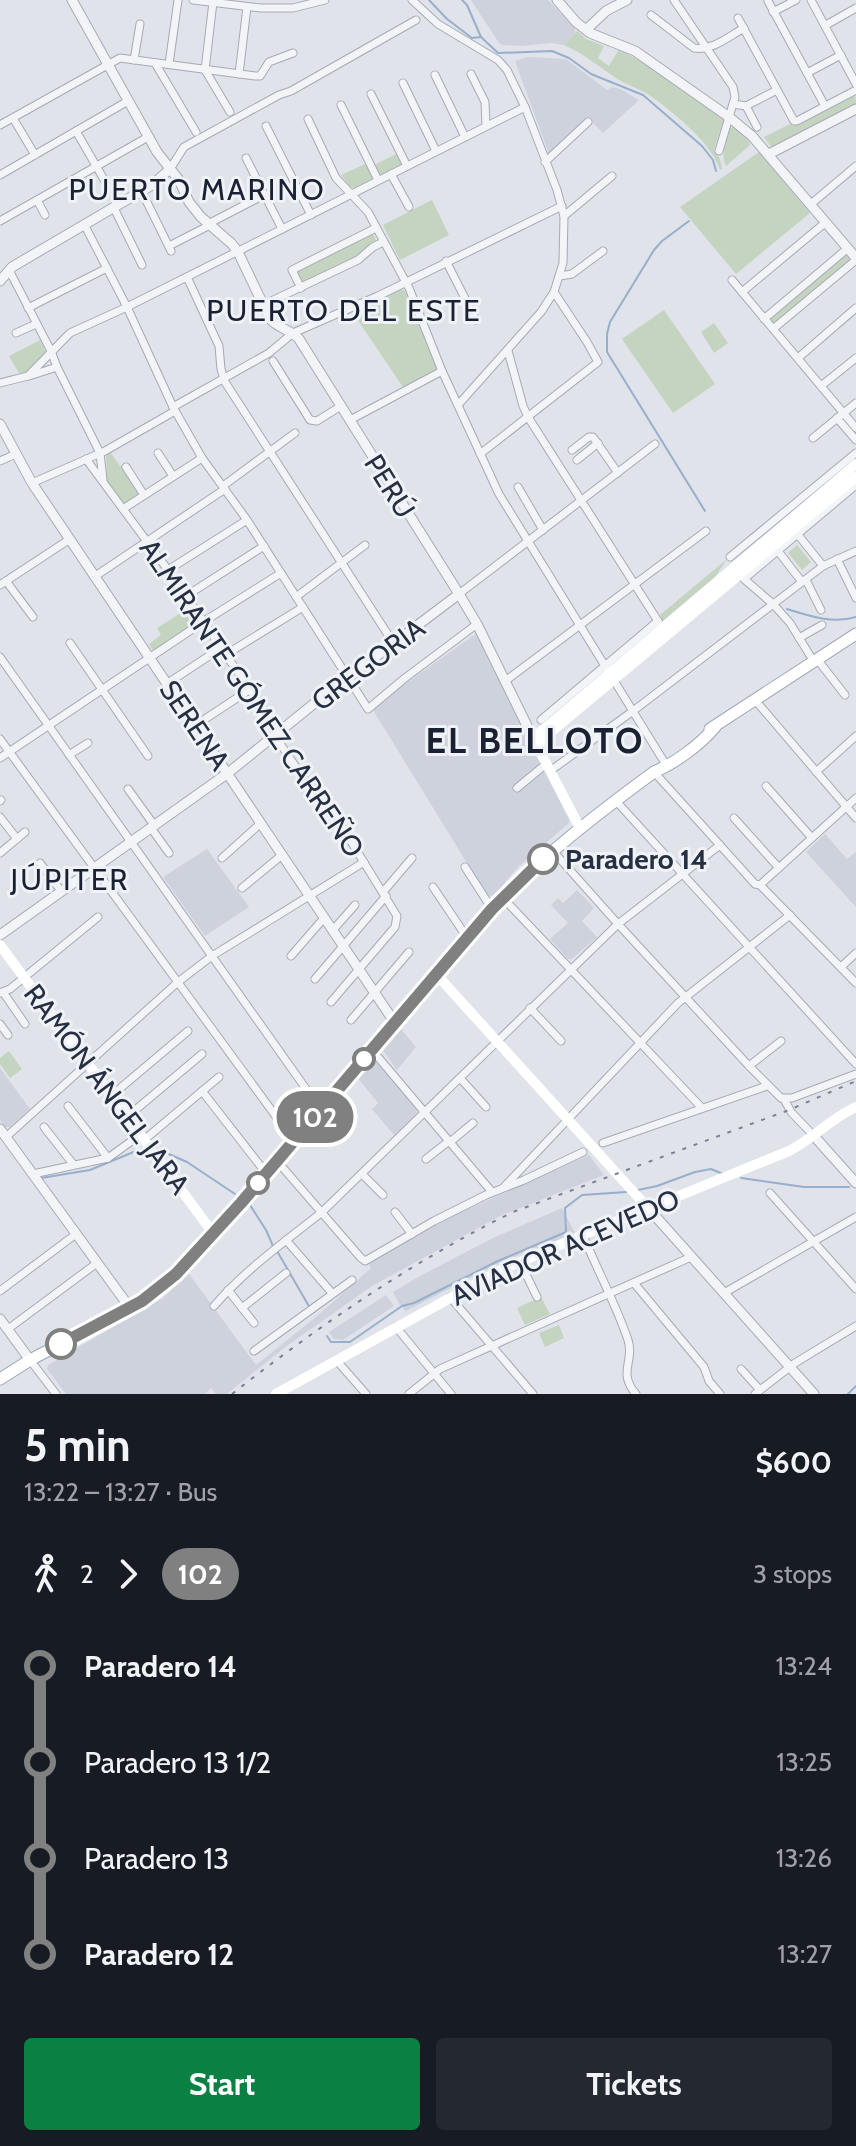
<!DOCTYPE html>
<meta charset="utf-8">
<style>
:root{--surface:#171b24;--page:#242831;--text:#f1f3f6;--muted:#9ea1a6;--accent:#0b8043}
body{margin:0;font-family:Cabin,sans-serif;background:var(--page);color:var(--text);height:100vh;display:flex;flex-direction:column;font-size:30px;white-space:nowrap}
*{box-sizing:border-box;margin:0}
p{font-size:26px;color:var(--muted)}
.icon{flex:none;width:44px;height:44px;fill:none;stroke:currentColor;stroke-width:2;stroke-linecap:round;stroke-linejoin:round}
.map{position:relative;height:1394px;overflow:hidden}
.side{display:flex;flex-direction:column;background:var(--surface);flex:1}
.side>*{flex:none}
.badge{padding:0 16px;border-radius:26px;font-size:28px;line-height:52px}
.map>.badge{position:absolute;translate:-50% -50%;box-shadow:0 0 0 4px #fff}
.legs{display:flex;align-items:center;gap:12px;height:88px;padding:0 24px;font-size:26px}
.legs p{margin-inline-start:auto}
.overview{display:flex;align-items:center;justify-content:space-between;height:136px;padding:0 24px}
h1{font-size:44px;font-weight:700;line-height:60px}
.cta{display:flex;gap:16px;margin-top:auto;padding:16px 24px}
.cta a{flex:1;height:92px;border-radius:8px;background:var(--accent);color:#fff;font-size:32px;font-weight:700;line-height:92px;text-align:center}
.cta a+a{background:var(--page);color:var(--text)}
ul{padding:0 24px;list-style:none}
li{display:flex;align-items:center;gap:28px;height:96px;font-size:30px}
li i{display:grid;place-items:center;width:12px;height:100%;margin:0 10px;background:currentColor}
li i::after{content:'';width:20px;height:20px;margin:-10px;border:6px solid;border-radius:50%;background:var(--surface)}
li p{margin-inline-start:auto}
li:first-child i{background:linear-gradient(#0000 50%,currentColor 0)}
li:last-child i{background:linear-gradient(currentColor 50%,#0000 0)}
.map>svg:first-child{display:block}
.built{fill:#cdd2dc}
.green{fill:#c5d4c0}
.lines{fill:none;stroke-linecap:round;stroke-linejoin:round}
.stream{stroke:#98afcc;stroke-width:2}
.minor-casing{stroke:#a5aab4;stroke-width:9}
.tertiary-casing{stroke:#a5aab4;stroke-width:11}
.primary-casing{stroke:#9ea7b6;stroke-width:13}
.minor{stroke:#f3f4f8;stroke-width:7}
.tertiary{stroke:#f3f4f8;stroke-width:9}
.secondary{stroke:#fff;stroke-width:10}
.primary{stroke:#fff;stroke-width:11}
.rail{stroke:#788294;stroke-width:2;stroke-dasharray:4 8;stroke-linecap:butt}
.line-1-casing{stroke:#fff;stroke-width:18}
.line-1{stroke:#808080;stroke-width:12}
.stop-1-dot{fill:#fff;stroke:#808080;stroke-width:4}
.labels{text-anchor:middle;stroke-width:6;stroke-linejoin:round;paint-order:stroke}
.street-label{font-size:28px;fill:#273042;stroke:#eff2f7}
.stop-label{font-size:28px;font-weight:bold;fill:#273042;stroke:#eff2f7;text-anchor:start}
.neighbourhood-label{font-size:30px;letter-spacing:2px;fill:#192133;stroke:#eff2f7}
.district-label{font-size:36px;font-weight:bold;letter-spacing:2px;fill:#192133;stroke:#eff2f7}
</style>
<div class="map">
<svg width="856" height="1394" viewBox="0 0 856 1394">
<rect width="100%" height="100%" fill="#e0e3ea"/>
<!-- built -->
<g class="built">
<polygon points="471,0 548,0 575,28 575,33 564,45 551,43 522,46 503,45 499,43"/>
<polygon points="528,57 566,59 607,90 612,87 620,89 639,100 603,133 588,118 549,154 515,61"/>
<polygon points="477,633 570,822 517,868 493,897 486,894 373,710 398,689"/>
<polygon points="825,834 847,859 856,852 856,907 806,852"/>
<polygon points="207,849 249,907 205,936 163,877"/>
<polygon points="577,890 594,908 582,921 597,937 572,959 568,959 550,939 568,923 551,905 558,898 563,903"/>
<polygon points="400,1028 416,1047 397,1070 382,1049"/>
<polygon points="373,1062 377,1063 417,1109 416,1114 394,1135 372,1109 378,1103 358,1078"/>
<polygon points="0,1068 30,1109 10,1127 5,1127 0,1120"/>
<polygon points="589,1155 604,1175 502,1215 372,1286 284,1348 227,1394 216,1394 211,1388 205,1394 66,1394 47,1369 48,1365 163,1298 189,1274 256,1365 316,1317 371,1268 369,1264 378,1257 455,1215"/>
<polygon points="562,1208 575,1233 499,1263 406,1311 400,1305 393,1292 420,1276 493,1238"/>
<polygon points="386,1295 394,1306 343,1340 334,1339 329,1332"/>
</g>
<!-- green -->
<g class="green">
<path d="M577,31l9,8 18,7 -6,12 11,8 10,-17 35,20 70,50 -10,31 6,9 2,10 -2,1c-7,-26 -49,-60 -71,-75 -10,-7 -23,-10 -33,-17 -17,-11 -33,-25 -52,-33z"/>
<polygon points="855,93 856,104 772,148 764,137 790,124 793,126"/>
<path d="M734,127l15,14 1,4 -24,21c-6,-12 0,-26 4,-38z"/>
<polygon points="759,152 810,213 736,274 680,207"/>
<polygon points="396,154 402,165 380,176 374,165"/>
<polygon points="365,164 374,178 355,188 350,187 341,175"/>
<polygon points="432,200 449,235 400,260 383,225"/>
<polygon points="373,234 377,242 362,254 302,284 296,273 297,271"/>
<polygon points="846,255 848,255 850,261 775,325 769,318"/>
<polygon points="401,289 405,291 438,369 403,387 353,313"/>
<polygon points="664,310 715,384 673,413 622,339"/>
<polygon points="714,323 728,343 714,353 701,332"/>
<polygon points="40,340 46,352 27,372 20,375 9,356"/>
<polygon points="110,452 120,466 123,465 142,494 124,506 107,482 106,454"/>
<polygon points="797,545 811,562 802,570 788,553"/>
<polygon points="727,559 715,577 663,621 660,615"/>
<polygon points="187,609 197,622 153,651 149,644 161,635 157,628"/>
<polygon points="9,1051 22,1069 10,1078 0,1064 0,1058"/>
<polygon points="541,1297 550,1314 525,1325 517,1308"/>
<polygon points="559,1325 564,1338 545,1347 539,1333"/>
</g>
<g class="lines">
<!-- stream -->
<g class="stream">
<polyline points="429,0 447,19 472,38 481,37"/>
<polyline points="462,0 467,5 481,37 498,53 552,51 569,58 591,74 643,95 702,146 713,160 716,171"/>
<polyline points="689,221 662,241 654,250 610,322 607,334 607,352 705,511"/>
<path d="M787,609c22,7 46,15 69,8"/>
<polyline points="155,1148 187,1162 235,1194"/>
<polyline points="41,1178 90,1170 136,1151 143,1150"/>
<polyline points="741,1178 804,1187 849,1187"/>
<polyline points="638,1190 657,1186 695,1172 711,1169 723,1174"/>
<polyline points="250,1205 266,1230 273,1246"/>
<polyline points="277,1251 310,1308"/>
<polyline points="327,1336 331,1342 350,1342 402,1306 414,1303 498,1261 566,1232 565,1208 582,1195 626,1192"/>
<polyline points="848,1394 856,1386"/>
</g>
<!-- minor casing -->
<g class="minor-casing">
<g id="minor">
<polyline points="193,0 261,8 293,8 325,0"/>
<polyline points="412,0 438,24 498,60 507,70 525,107 557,190 564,216 563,263 554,292 541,312 458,405"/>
<polyline points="674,0 733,87 735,97 719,151"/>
<polyline points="811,0 856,84"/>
<polyline points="768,1 825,106"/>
<polyline points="213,2 205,70 230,112"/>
<polyline points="773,12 796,0"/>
<path d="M651,15l43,33c18,3 34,-11 50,-20"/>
<polyline points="738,18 794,121 797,121 856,90"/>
<polyline points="826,25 856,8"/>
<polyline points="134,60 140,24"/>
<polyline points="155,63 196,132"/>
<polyline points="169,64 178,0"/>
<polyline points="807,73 841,55"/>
<polyline points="239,74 247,7"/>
<polyline points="471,74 485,102 486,126"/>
<polyline points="435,75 465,137"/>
<polyline points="403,83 436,151"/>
<polyline points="371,94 407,166"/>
<polyline points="733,104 746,106 777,90"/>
<polyline points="341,105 378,180"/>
<polyline points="746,106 757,127"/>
<polyline points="13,118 35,155"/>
<polyline points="308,119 336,178 368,212 409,288 442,371 499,494 663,760"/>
<polyline points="0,125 120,58 255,76 260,76 269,62 293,53"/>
<polyline points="266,126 311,215"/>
<polyline points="76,131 106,183"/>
<polyline points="246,158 282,229"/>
<polyline points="545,162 588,122"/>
<polyline points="170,169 184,147 279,95 291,91 416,20"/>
<polyline points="391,174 409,207"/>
<polyline points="0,175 128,101"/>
<polyline points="142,192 171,251"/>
<polyline points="37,200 45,215"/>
<polyline points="811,204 856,166"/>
<polyline points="114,208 142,265"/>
<polyline points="564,216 612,176"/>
<polyline points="0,221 148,137"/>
<polyline points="208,224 264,195"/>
<polyline points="85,226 127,307 173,407 202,458 247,520 368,709 405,678 477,624"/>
<polyline points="169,246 210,225"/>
<polyline points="446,261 476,320"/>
<polyline points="9,270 51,351 57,367 100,453 103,480"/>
<polyline points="560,276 572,274 603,251"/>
<polyline points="187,277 219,346 221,369 225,382 394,644"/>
<polyline points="732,280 856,428"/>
<polyline points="301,288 292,270 376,228"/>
<polyline points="742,292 826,222"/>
<polyline points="263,305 358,260 373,247 383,242"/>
<polyline points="28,308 107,268"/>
<polyline points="764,319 848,248"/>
<polyline points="773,329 856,260"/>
<polyline points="16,333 36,324"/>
<polyline points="508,351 523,406 528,417 663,629"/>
<polyline points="798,358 856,308"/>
<polyline points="273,361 310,420 317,421 341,406"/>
<polyline points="29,376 57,367"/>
<polyline points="0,383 28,376 70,333 127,307 525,107"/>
<polyline points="821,386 856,358"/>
<polyline points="173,407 269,353 293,333 378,296 562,206"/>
<polyline points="837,418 856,440"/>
<polyline points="350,420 442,371"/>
<polyline points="813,438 856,403"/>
<polyline points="572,450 589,437 593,437 618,473"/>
<polyline points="158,453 173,476"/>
<polyline points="480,454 598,362 587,342 554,292"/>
<polyline points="86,459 168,570 276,728 279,742 302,776 317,792 339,822 397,916 395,927 331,1002"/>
<polyline points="577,460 598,443"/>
<polyline points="0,461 16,454"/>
<polyline points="126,467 144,495"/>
<polyline points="32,483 105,451 175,411"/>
<polyline points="223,486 295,433"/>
<polyline points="518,487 543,530"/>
<polyline points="123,509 202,458"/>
<polyline points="795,531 823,566"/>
<polyline points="778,551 802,582"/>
<polyline points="730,557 856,453"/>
<polyline points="837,559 856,598"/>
<polyline points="168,570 247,520"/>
<polyline points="94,577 225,489"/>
<polyline points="806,580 821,610"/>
<polyline points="6,581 33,617"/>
<polyline points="0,585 70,539"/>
<polyline points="459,594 655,444"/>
<polyline points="186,596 264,546"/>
<polyline points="296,597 365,545"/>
<polyline points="799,638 822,625"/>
<polyline points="70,643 148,756"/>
<polyline points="225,655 303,607"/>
<polyline points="0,657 321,1110"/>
<polyline points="817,659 845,695"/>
<polyline points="814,662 790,623 773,604 744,579 856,485"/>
<polyline points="505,681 706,531"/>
<polyline points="168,683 221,648"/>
<polyline points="755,700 856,818"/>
<polyline points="541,720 658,621"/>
<polyline points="196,725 249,690"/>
<polyline points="0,739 294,1141"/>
<polyline points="69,755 88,743"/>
<polyline points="0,758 203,622 281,573"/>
<polyline points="550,771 633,711 823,566 856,551"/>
<polyline points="654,772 755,884 760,885 856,983"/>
<polyline points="816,772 856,736"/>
<polyline points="766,786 812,838"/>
<polyline points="517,788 546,764"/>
<polyline points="128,789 154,825"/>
<polyline points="0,801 1,800"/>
<polyline points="616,801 856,1064"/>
<polyline points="0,817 17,839"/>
<polyline points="734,818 779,868"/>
<polyline points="151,828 169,853"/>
<polyline points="552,850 618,924 749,1066 781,1098 792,1098 856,1074"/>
<polyline points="0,853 25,832"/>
<polyline points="222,858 261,823"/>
<polyline points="40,863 61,891"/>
<polyline points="465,867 492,909"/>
<polyline points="760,885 856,798"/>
<polyline points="433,887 468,939"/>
<polyline points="242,888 282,855"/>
<polyline points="383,892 412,858"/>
<polyline points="503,898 702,1108"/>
<polyline points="333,930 355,905"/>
<polyline points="291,956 324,918"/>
<polyline points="841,967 856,953"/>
<polyline points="315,979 386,896"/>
<polyline points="3,992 25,1024"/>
<polyline points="0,993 10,989 98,917"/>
<polyline points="530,1008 561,1041"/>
<polyline points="351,1020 409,952"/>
<polyline points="0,1024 8,1035"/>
<polyline points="372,1050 492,1192"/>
<polyline points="749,1066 781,1041"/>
<polyline points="460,1078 486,1107"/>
<polyline points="202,1091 266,1173"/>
<polyline points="111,1096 188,1031"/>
<polyline points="784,1099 791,1112 814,1136"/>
<polyline points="68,1106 108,1158"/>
<polyline points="127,1117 202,1054"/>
<polyline points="44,1127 73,1164"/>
<polyline points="6,1137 178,982 212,956 364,862"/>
<polyline points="144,1140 219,1077"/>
<polyline points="450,1142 473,1123"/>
<polyline points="603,1143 767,1086"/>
<polyline points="426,1159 449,1141"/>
<polyline points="277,1161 361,1258 365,1261 434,1221 486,1195 524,1180 583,1152"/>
<polyline points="33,1174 108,1158 140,1135"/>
<polyline points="362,1174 383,1195"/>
<polyline points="504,1187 678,1003 790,915"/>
<polyline points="770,1193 856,1289"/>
<polyline points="395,1212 412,1234"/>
<path d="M583,1235c14,35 33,69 45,105 7,21 -11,32 8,54"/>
<polyline points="286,1240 332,1293"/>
<polyline points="520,1262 537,1297"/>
<polyline points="634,1283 704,1367 709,1381 720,1394"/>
<polyline points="228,1290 254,1323"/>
<polyline points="0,1291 76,1234"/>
<polyline points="724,1293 856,1217"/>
<polyline points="450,1297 533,1394"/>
<path d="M214,1306c31,-36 70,-64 107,-93l297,-289 102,-79"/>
<polyline points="242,1308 286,1273"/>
<polyline points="396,1327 451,1394"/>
<polyline points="8,1329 97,1263"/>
<polyline points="254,1351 352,1280"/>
<polyline points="30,1360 56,1394"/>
<polyline points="337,1361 366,1394"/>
<polyline points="741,1369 760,1390"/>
<polyline points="409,1394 440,1369 691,1257"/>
<polyline points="755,1394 795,1363 856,1326"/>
</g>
</g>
<!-- tertiary casing -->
<g class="tertiary-casing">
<g id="tertiary">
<path d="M72,0l85,152 22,28 10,22 12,15 31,27 6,8 32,67c8,9 21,11 29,20l160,255 18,30 58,118"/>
<polyline points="557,0 576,22 590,33 635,51 729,117 752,136 856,258"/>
<polyline points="586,30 606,11 627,0"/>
<polyline points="769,154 856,109"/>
<polyline points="0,281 12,267 152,185 170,169"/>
<polyline points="0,424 32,483 395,1023"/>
<polyline points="0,935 228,773 316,702 459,594"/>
<polyline points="0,1129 130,1308"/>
<polyline points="814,1136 856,1183"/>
<polyline points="648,1208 814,1394"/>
<polyline points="0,1319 30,1360"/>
</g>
</g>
<!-- primary casing -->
<g class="primary-casing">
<g id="primary">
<polyline points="710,729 856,634"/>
<path d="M0,1379l30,-19 112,-59 34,-27 65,-71 251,-294c49,-52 105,-95 162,-137 21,-9 46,-27 61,-45"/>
</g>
</g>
<!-- minor -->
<use href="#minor" class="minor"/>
<!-- tertiary -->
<use href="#tertiary" class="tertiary"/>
<!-- secondary -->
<g class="secondary">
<polyline points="537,746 551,732 856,477"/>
<polyline points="580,828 535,742 538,734 856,464"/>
<polyline points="0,945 213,1233"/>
<polyline points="437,975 648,1208"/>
<path d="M276,1394l223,-123 84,-36 206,-84c24,-12 42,-33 67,-44"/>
</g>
<!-- primary -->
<use href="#primary" class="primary"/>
<!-- rail -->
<path class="rail" d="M232,1394c88,-69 181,-133 281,-182l276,-102 67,-29"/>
</g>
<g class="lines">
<!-- line-1 casing -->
<g class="line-1-casing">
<polyline id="line-1" points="61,1344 142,1301 176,1274 241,1203 492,909 543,859"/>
</g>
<!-- line-1 -->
<use href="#line-1" class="line-1"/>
</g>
<!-- markers -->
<g class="stop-1-dot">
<circle cx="543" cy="859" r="14"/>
<circle cx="364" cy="1059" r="10"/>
<circle cx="258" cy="1183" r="10"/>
<circle cx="61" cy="1344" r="14"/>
</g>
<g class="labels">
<!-- street labels -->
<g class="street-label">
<text transform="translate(390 486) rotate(58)" y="10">PERÚ</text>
<text transform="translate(368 664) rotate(-37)" y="10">GREGORIA</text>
<text transform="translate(252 698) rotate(56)" y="10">ALMIRANTE GÓMEZ CARREÑO</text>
<text transform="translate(195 725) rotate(56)" y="10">SERENA</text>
<text transform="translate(107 1089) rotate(53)" y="10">RAMÓN ÁNGEL JARA</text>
<text transform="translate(565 1247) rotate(-24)" y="10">AVIADOR ACEVEDO</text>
</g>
<!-- stop labels -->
<g class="stop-label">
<text x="565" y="869">Paradero 14</text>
</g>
<!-- neighbourhood labels -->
<g class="neighbourhood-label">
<text x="197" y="200">PUERTO MARINO</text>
<text x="344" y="321">PUERTO DEL ESTE</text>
<text x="70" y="890">JÚPITER</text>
</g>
<!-- district labels -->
<g class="district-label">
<text x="535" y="753">EL BELLOTO</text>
</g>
</g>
</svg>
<b class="badge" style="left:315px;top:1117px;background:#808080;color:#fff">102</b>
</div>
<section class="side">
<div class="overview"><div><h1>5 min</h1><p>13:22 – 13:27 · Bus</p></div><b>$600</b></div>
<div class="legs"><svg class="icon" aria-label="walk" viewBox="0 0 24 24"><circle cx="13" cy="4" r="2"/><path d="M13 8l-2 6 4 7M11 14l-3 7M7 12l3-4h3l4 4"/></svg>2<svg class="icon" aria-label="forward" viewBox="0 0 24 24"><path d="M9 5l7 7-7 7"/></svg><b class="badge" style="background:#808080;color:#fff">102</b><p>3 stops</p></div>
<ul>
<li><i style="color:#808080"></i><b>Paradero 14</b><p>13:24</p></li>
<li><i style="color:#808080"></i><span>Paradero 13 1/2</span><p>13:25</p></li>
<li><i style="color:#808080"></i><span>Paradero 13</span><p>13:26</p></li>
<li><i style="color:#808080"></i><b>Paradero 12</b><p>13:27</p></li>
</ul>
<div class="cta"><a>Start</a><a>Tickets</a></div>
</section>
